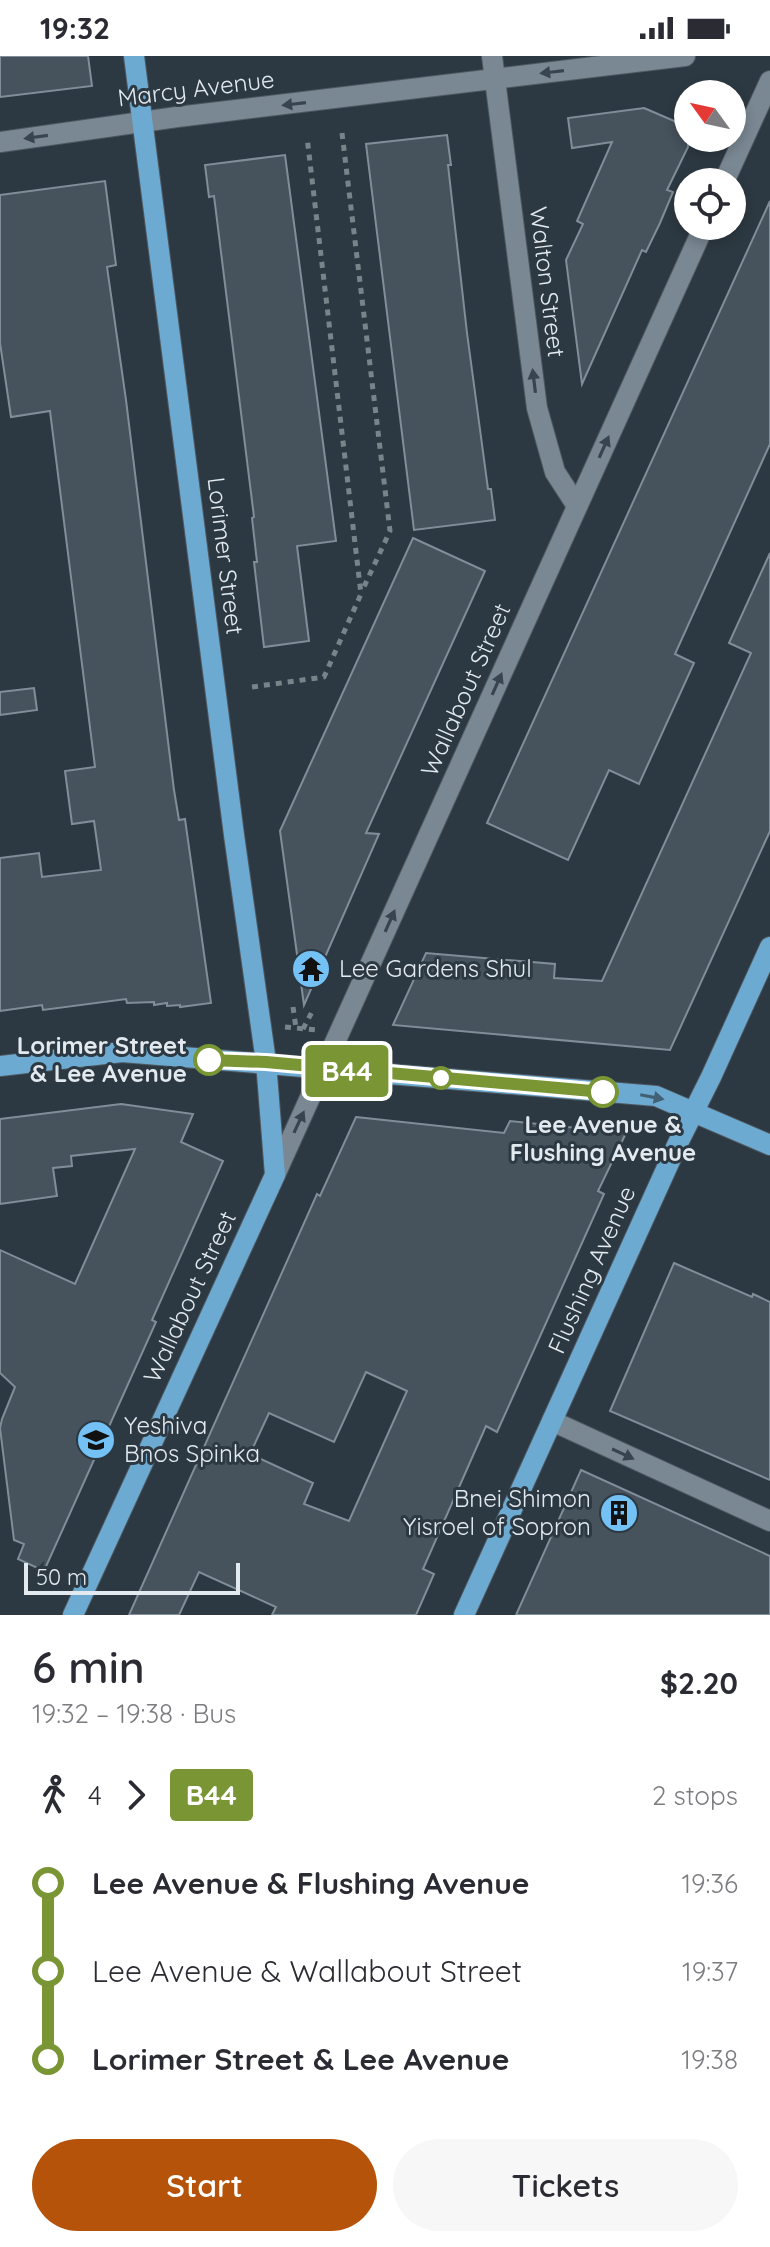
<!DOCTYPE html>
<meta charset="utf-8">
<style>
:root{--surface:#fff;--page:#f7f7f7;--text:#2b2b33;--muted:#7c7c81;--accent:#b45309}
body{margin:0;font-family:Quicksand,sans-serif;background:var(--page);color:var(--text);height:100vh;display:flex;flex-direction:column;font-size:30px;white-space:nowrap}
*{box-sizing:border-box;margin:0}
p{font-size:26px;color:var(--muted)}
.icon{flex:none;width:44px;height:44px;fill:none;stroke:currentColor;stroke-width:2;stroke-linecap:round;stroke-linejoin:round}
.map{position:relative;height:1559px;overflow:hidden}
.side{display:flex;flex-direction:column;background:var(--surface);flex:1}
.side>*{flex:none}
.badge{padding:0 16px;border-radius:6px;font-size:28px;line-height:52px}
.needle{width:52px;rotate:303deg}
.buttons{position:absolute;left:674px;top:24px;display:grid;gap:16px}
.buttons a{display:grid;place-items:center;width:72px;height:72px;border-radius:50%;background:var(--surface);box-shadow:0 4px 12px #0003;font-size:40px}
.scale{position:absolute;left:24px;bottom:20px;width:216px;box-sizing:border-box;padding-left:8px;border:4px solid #e2e9ef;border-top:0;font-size:22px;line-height:28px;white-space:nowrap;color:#e2e9ef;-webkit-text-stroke:6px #2d3942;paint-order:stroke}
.map>.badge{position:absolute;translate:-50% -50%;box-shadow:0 0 0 4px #fff}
.legs{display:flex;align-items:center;gap:12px;height:88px;padding:0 32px;font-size:26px}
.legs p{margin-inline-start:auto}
.overview{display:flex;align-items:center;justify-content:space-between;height:136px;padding:0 32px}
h1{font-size:44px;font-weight:600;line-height:60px}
.button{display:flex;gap:16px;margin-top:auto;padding:16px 32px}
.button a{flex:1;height:92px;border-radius:48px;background:var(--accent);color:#fff;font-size:32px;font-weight:600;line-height:92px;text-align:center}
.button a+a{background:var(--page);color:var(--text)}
ul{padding:0 32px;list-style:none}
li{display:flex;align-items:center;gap:28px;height:88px;font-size:30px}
li i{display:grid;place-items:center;width:12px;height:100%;margin:0 10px;background:currentColor}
li i::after{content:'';width:20px;height:20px;margin:-10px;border:6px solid;border-radius:50%;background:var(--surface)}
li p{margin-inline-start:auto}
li:first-child i{background:linear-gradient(#0000 50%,currentColor 0)}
li:last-child i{background:linear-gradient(currentColor 50%,#0000 0)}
.status{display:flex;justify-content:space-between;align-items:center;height:56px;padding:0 40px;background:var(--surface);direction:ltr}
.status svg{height:22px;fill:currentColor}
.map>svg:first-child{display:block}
.building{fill:#46525c;stroke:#808e99;stroke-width:2;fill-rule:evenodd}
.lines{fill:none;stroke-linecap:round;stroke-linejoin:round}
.minor-casing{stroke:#4e5860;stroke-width:22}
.major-casing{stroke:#4e5860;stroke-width:22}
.path{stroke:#79838a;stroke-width:5;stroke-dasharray:6 6;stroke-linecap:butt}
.minor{stroke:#7a8893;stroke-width:20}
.major{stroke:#6daad2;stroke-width:20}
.oneway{fill:#39454e}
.oneway2{fill:#436174}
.line-1-casing{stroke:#fff;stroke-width:18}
.line-1{stroke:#799534;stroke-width:12}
.stop-1-dot{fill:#fff;stroke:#799534;stroke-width:4}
.labels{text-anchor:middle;stroke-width:6;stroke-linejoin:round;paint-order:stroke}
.street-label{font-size:24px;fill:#e2e9ef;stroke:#2d3942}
.poi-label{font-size:24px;fill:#e2e9ef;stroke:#2d3942;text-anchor:start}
.stop-label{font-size:24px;font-weight:bold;fill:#e2e9ef;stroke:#2d3942;text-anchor:end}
</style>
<div class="status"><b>19:32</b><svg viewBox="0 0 49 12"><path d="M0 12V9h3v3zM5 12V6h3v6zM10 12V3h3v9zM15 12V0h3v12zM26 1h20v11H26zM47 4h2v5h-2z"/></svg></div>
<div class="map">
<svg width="770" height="1559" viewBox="0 0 770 1559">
<rect width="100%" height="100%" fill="#2d3942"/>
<!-- building -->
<g class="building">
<polygon points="0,0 88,0 92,30 0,41"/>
<polygon points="644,52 688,71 688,91 667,134 673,136 660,167 646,196 642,194 582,328 566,204 583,168 577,165 612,86 572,92 568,62"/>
<polygon points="447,79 451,109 448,109 467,277 488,433 491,433 495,464 414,474 366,88"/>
<polygon points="285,99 336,485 297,490 309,585 264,591 254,506 257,506 252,462 254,461 214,140 209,141 205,109"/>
<polygon points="105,125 116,209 107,211 126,344 174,734 179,764 185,763 211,947 180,951 180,949 167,950 167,947 154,949 154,946 127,947 126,943 43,954 42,949 0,955 0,802 39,797 42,821 101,814 94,765 72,768 65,715 95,711 50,355 11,361 0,287 0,139"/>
<polygon points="770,145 770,388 675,598 694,607 639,728 609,714 568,804 487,767"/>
<polygon points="413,482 485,515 366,777 379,778 304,949 280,775"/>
<polygon points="770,497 770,775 670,994 393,969 426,897 555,908 554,922 602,925 751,597 729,587"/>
<polygon points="34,632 37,654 0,659 0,636"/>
<polygon points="121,1048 193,1058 181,1086 223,1105 152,1264 156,1266 44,1515 18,1503 24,1488 14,1484 0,1372 2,1363 15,1331 0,1317 0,1194 75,1228 135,1093 71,1100 72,1110 53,1112 57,1140 0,1148 0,1063"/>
<path d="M356,1061l148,16 6,-12 116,12 -28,58 6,3 -107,238 -11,-6 -63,143 11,5 -18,41h-144l4,-8 -77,-35 -20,43h-50l188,-421 3,2zM366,1316l41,19 -58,130 -45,-17 9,-21 -63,-29 19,-41 65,29z"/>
<polygon points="674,1207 752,1241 753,1238 770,1246 770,1424 610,1355"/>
<polygon points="581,1414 770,1500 770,1559 516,1559"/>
</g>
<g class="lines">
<!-- minor casing -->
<g class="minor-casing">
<g id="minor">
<polyline points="492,0 537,352 555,416 577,450"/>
<polyline points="0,86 177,61 685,0"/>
<polyline points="724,126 770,25"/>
<polyline points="275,1119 704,170"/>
<polyline points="552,1365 770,1465"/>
</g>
</g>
<!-- major casing -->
<g class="major-casing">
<g id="major">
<polyline points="0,1010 122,996 656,1040 770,1089"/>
<polyline points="73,1559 275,1119 266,1006 234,779 134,0"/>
<polyline points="464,1559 678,1087 711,1021 770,891"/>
</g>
</g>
<!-- path -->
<g class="path">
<polyline points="342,77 390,475 362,535"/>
<polyline points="252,631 324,621 361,538 307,81"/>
<polyline points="293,951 296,972"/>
<polyline points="285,971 317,974"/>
<polyline points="303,973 313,954"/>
</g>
<!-- minor -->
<use href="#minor" class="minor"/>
<!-- major -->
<use href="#major" class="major"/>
</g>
<!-- one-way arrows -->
<defs><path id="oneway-solid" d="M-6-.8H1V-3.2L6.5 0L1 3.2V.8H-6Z" transform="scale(2)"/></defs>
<g class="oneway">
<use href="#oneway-solid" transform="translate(552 16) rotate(173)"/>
<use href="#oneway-solid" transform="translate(294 48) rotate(173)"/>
<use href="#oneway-solid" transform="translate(36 81) rotate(172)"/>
<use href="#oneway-solid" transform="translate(534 325) rotate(-97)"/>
<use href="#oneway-solid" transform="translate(604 391) rotate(-66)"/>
<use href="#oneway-solid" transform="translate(497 628) rotate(-66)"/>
<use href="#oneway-solid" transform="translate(390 865) rotate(-66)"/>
<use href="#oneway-solid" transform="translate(299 1066) rotate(-65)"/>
<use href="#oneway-solid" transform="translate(623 1398) rotate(25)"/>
</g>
<use class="oneway2" href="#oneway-solid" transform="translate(652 1041) rotate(11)"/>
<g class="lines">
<!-- line-1 casing -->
<g class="line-1-casing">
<polyline id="line-1" points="209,1004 266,1006 603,1036"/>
</g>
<!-- line-1 -->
<use href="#line-1" class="line-1"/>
</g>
<!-- icons -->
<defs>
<g id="temple-disc" transform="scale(2)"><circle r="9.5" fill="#73c1f5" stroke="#2d3942"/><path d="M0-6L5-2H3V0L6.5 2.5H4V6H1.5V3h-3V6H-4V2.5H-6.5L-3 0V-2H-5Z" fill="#111"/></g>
<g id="school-disc" transform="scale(2)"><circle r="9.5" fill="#73c1f5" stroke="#2d3942"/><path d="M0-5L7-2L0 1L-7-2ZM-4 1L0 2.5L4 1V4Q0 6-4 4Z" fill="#111"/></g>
<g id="building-disc" transform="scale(2)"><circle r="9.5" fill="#73c1f5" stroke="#2d3942"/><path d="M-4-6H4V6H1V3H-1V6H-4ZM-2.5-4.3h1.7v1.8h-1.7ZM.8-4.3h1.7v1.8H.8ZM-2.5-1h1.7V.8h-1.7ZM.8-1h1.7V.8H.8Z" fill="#111"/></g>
</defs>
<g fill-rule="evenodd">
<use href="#temple-disc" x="311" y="913"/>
<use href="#school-disc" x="96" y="1384"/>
<use href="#building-disc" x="619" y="1457"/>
</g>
<!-- markers -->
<g class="stop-1-dot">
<circle cx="209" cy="1004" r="14"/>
<circle cx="441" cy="1022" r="10"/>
<circle cx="603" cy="1036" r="14"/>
</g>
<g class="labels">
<!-- street labels -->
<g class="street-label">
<text transform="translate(196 33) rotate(-7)" y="8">Marcy Avenue</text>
<text transform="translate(547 226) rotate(83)" y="8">Walton Street</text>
<text transform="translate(225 500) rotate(83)" y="8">Lorimer Street</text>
<text transform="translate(466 634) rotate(-66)" y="8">Wallabout Street</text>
<text transform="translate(592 1214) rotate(-66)" y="8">Flushing Avenue</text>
<text transform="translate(190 1241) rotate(-65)" y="8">Wallabout Street</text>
</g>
<!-- poi labels -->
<g class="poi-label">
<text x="339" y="921">Lee Gardens Shul</text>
<text x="124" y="1378">Yeshiva<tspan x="124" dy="28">Bnos Spinka</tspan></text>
<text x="591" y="1451" text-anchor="end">Bnei Shimon<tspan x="591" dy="28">Yisroel of Sopron</tspan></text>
</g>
<!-- stop labels -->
<g class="stop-label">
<text x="187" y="998">Lorimer Street<tspan x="187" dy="28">&amp; Lee Avenue</tspan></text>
<text x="603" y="1077" text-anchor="middle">Lee Avenue &amp;<tspan x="603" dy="28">Flushing Avenue</tspan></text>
</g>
</g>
</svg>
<div class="buttons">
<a><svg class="needle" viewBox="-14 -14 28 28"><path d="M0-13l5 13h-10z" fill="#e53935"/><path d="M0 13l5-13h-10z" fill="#7c7c81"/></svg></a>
<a><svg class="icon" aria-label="locate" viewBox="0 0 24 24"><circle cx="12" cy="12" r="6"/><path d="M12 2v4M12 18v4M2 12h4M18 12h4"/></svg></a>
</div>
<div class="scale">50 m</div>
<b class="badge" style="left:347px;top:1015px;background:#799534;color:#fff">B44</b>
</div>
<section class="side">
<div class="overview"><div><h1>6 min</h1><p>19:32 – 19:38 · Bus</p></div><b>$2.20</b></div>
<div class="legs"><svg class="icon" aria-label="walk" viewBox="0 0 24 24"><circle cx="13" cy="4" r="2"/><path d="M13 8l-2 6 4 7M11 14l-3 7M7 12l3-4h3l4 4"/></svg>4<svg class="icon" aria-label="forward" viewBox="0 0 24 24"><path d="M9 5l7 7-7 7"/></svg><b class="badge" style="background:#799534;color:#fff">B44</b><p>2 stops</p></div>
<ul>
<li><i style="color:#799534"></i><b>Lee Avenue &amp; Flushing Avenue</b><p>19:36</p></li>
<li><i style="color:#799534"></i><span>Lee Avenue &amp; Wallabout Street</span><p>19:37</p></li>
<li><i style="color:#799534"></i><b>Lorimer Street &amp; Lee Avenue</b><p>19:38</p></li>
</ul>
<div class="button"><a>Start</a><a>Tickets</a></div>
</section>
